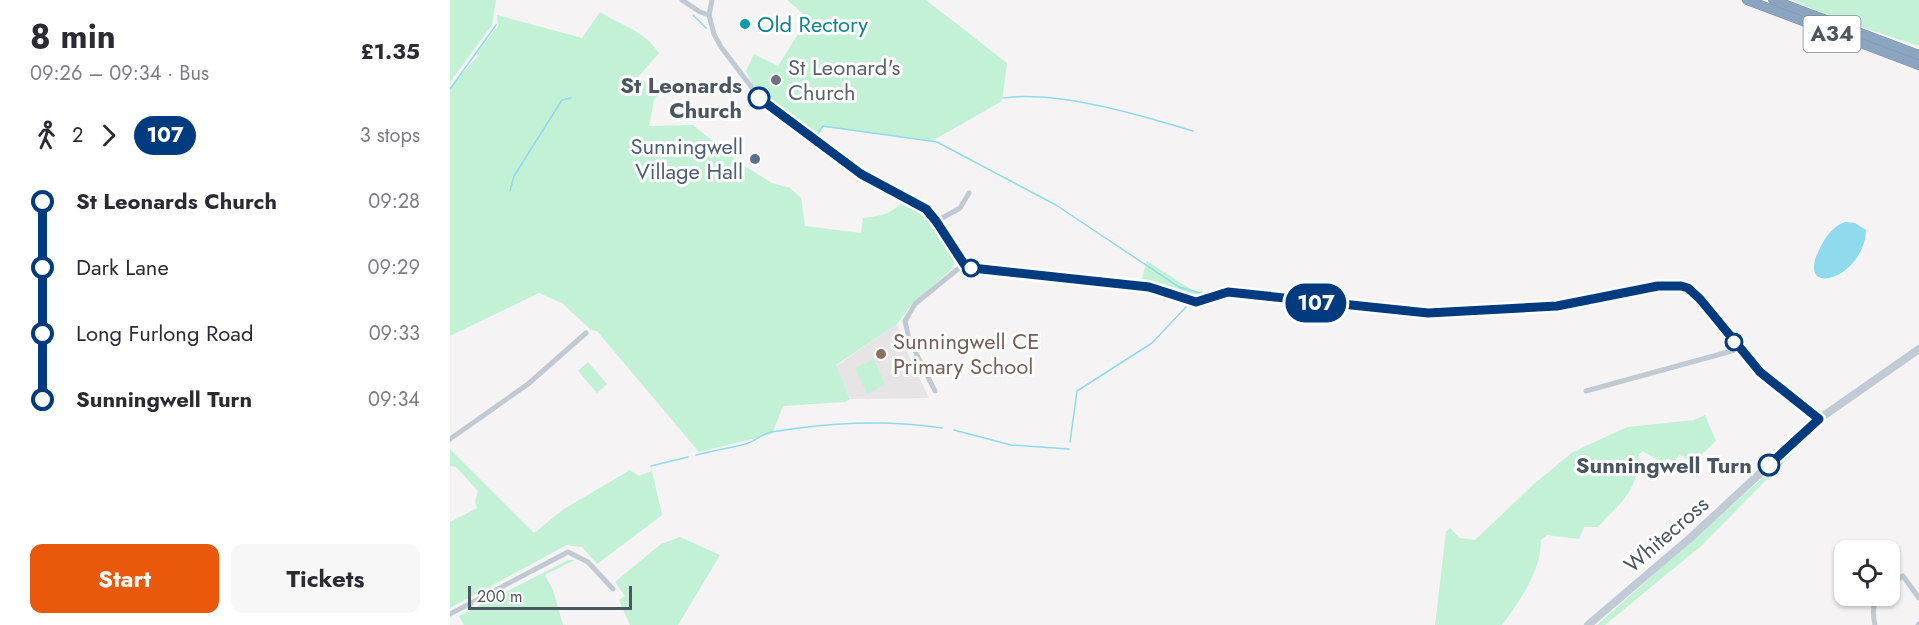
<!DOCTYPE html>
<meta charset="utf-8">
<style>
:root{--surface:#fff;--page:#f7f7f7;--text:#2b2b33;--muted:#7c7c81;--accent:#ea580c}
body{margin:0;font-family:Jost,sans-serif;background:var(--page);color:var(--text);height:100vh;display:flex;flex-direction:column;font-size:22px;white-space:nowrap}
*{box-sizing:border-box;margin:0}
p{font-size:20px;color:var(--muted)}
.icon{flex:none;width:33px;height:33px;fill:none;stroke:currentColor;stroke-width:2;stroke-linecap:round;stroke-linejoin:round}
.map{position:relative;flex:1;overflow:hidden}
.sheet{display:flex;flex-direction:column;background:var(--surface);width:450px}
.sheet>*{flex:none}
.badge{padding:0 12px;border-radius:20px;font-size:21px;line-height:39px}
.tools{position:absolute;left:1384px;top:540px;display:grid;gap:12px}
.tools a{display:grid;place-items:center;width:66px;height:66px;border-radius:12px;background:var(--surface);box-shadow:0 2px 4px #0004;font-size:30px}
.scale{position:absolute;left:18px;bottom:15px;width:164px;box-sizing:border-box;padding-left:6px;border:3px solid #4a5661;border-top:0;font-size:16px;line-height:21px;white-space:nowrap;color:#4a5661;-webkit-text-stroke:4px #fff;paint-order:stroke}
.map>.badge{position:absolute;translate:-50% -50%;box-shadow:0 0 0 3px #fff}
.legs{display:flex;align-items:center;gap:9px;height:66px;padding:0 30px;font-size:20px}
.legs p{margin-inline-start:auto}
.overview{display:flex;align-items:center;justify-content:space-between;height:102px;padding:0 30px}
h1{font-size:33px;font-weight:700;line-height:45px}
.action{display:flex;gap:12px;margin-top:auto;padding:12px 30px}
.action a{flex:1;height:69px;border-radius:12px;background:var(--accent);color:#fff;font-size:24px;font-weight:700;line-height:69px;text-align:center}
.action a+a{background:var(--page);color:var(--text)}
ul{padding:0 30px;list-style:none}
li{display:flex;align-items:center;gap:21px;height:66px;font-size:22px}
li i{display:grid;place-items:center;width:9px;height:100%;margin:0 8px;background:currentColor}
li i::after{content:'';width:15px;height:15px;margin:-8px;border:4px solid;border-radius:50%;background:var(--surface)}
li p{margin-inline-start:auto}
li:first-child i{background:linear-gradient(#0000 50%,currentColor 0)}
li:last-child i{background:linear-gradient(currentColor 50%,#0000 0)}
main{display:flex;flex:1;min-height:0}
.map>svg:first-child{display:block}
.education{fill:#e6e4e5}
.green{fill:#c3f1d5}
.water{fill:#90daee}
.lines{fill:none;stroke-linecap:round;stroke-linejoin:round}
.stream{stroke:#90daee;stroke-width:1.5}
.highway-casing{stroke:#7690ad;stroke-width:10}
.street{stroke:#c1cad2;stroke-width:5}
.secondary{stroke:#c1cbd6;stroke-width:8}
.highway{stroke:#8ba5c1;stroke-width:9}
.line-1-casing{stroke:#fff;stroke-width:14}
.line-1{stroke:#003b80;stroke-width:9}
.culture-dot{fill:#0f9aa8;stroke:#fff;stroke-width:2}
.worship-dot{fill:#6b7280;stroke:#fff;stroke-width:2}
.stop-1-dot{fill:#fff;stroke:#003b80;stroke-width:3}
.service-dot{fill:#5c6f8a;stroke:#fff;stroke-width:2}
.education-dot{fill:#8d6e63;stroke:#fff;stroke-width:2}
.labels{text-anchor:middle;stroke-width:6;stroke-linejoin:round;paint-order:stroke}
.shield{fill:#fff;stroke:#808990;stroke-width:1.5}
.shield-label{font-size:21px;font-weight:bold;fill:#4a5661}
.culture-label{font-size:22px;fill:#0d838f;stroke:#fff;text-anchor:start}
.worship-label{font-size:22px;fill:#5b616d;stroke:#fff;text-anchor:start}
.stop-label{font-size:22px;font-weight:bold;fill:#4a5661;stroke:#fff;text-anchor:end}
.service-label{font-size:22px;fill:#4e5e75;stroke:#fff;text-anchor:end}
.education-label{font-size:22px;fill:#785e54;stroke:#fff;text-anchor:start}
.street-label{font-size:22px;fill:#4a5661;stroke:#fff}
</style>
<main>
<section class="sheet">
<div class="overview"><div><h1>8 min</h1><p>09:26 – 09:34 · Bus</p></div><b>£1.35</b></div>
<div class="legs"><svg class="icon" aria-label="walk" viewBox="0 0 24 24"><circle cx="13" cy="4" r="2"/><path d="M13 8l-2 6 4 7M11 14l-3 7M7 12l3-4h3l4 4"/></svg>2<svg class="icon" aria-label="forward" viewBox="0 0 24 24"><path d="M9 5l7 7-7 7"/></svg><b class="badge" style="background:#003b80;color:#fff">107</b><p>3 stops</p></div>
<ul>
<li><i style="color:#003b80"></i><b>St Leonards Church</b><p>09:28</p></li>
<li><i style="color:#003b80"></i><span>Dark Lane</span><p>09:29</p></li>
<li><i style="color:#003b80"></i><span>Long Furlong Road</span><p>09:33</p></li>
<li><i style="color:#003b80"></i><b>Sunningwell Turn</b><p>09:34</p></li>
</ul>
<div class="action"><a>Start</a><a>Tickets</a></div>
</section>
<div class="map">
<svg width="1469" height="625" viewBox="0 0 1469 625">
<rect width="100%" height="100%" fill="#f5f3f3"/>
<!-- education -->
<polygon class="education" points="447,324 452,342 479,398 400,399 386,366"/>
<!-- green -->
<g class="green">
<polygon points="0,0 46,0 42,25 0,82"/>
<path d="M337,0h139l81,63 -5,38 -70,40 -109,-14 -7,9 -38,-28v-3c-15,-2 -27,-21 -32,-34l8,-17 24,12 30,-48z"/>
<polygon points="1342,0 1469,0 1469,46 1381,17"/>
<path d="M150,12c22,14 42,17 59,41l-21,24 21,16 -5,7 -5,26 44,-1 48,39 31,19 18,5 11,10 4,28 56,7 2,-15c18,-2 28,-4 41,-17 24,13 44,34 51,61l-4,8 -40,35 -14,19 -61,41 14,34 -5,3 -62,4 -11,28 -73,18 -102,-121 -6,-1 -29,-27 -23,-10 -89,43v-249l28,-31 -2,-2 22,-28 -1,-11 85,23z"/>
<polygon points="697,261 745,292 752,291 754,294 743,298 691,282"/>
<polygon points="424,359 435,385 417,394 405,368"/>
<polygon points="138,362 157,384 147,393 128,371"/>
<path d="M1255,415l11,26 -24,23 -12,-10 -11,13 -26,-16 -4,3c-3,41 -16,45 -41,73h-14l-5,12 -32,-4 -6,5c0,32 -21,60 -39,85h-67l11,-93 4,-4 10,10 15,2 60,-57 38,-31 54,-25 67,-7z"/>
<polygon points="1362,434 1251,546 1155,625 1147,625"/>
<polygon points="0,449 84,533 114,509 180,470 189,476 202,471 212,515 147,564 132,547 117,545 0,608 0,522 27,508 25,502 28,491 6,467 0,466"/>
<polygon points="230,537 270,555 228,625 180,625 169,600 175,596 165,582 211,544"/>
<polygon points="118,560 125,560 95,575 103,590 113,625 14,625 9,616"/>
</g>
<!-- water -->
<path class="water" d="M1395,222l10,1 11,7c-2,51 -73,69 -46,18 6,-12 12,-21 25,-26z"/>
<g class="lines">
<!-- stream -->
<g class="stream">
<polyline points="243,15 256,28"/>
<polyline points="0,89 46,25"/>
<path d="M553,98c54,-8 137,17 190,33"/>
<polyline points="368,134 373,126 487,142 606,205 729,287 757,295"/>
<polyline points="60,191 64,176 112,100 121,98"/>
<polyline points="504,430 561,445 619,449"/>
<polyline points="620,442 627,391 702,343 736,307"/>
<path d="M246,455c16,-4 33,-7 50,-11 8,-3 17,-10 25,-12 57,-9 112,-13 171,-4"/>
<polyline points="201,466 238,457"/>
</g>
<!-- highway casing -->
<g class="highway-casing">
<g id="highway">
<polyline points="1297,0 1469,65"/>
<polyline points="1323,0 1469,55"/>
</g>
</g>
<!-- street -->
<g class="street">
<polyline points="232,0 250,12 259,15"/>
<polyline points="262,0 259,15 264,34 271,47 309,97 411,174 476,209 487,221 514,264 522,268 699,287 746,302 778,292 978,313 1106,306 1208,286 1231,286 1238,288 1250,299 1310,372 1369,419"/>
<polyline points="487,221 510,208 519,193"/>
<polyline points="485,391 459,339 455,321 465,304 514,264"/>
<polyline points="1136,391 1289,349"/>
<polyline points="0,439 78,384 136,333"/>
<polyline points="1440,585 1453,576 1469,598"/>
<polyline points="0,614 118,552 138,562 163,589"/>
<path d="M1425,625c-2,-9 -3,-22 4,-29"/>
<polyline points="1468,625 1469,624"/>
</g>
<!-- secondary -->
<polyline class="secondary" points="1138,625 1239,539 1369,419 1469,349"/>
<!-- highway -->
<use href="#highway" class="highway"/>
</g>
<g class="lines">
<!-- line-1 casing -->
<g class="line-1-casing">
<polyline id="line-1" points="309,98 411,174 476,209 486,221 514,264 522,268 699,287 746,302 778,292 978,313 1107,306 1208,286 1231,286 1238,288 1250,299 1310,372 1369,419 1319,465"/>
</g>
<!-- line-1 -->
<use href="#line-1" class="line-1"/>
</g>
<!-- markers -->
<circle class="culture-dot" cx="295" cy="24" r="6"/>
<circle class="worship-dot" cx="326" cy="80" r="6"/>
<g class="stop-1-dot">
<circle cx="309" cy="98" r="10"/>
<circle cx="521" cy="268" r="8"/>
<circle cx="1284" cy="342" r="8"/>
<circle cx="1319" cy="465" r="10"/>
</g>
<circle class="service-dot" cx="305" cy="159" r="6"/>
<circle class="education-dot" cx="431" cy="354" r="6"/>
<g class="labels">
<!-- shield labels -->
<rect class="shield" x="1353.5" y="16" width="57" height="36" rx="4.5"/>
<g class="shield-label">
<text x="1382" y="41">A34</text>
</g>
<!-- culture labels -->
<g class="culture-label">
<text x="307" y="32">Old Rectory</text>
</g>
<!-- worship labels -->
<g class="worship-label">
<text x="338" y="75">St Leonard's<tspan x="338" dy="25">Church</tspan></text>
</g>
<!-- stop labels -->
<g class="stop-label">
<text x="292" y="93">St Leonards<tspan x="292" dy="25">Church</tspan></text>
<text x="1302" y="473">Sunningwell Turn</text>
</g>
<!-- service labels -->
<g class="service-label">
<text x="293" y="154">Sunningwell<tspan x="293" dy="25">Village Hall</tspan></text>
</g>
<!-- education labels -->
<g class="education-label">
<text x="443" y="349">Sunningwell CE<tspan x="443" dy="25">Primary School</tspan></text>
</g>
<!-- street labels -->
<g class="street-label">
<text transform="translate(1216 534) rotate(-41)" y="8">Whitecross</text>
</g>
</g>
</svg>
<div class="tools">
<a><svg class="icon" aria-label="locate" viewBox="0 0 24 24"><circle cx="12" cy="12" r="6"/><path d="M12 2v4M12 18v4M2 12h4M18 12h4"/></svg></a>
</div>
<div class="scale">200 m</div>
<b class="badge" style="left:866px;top:303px;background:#003b80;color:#fff">107</b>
</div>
</main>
